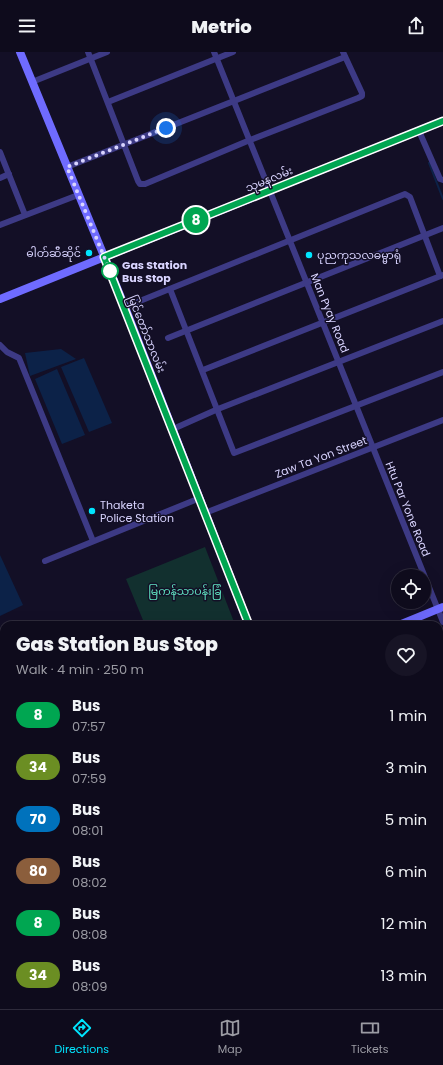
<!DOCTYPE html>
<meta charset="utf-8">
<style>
:root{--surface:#0e0b1c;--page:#171425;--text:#f1f3f6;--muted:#9b9ba3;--line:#2e2b3b;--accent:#00e5ff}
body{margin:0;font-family:Poppins,"Noto Sans Myanmar",sans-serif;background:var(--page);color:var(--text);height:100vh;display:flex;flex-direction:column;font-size:15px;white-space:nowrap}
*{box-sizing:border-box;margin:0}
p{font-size:13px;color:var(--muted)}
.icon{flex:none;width:22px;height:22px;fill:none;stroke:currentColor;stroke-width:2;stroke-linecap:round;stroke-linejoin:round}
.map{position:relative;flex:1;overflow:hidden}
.panel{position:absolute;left:0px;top:569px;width:443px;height:388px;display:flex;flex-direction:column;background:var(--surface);border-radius:12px 12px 0 0;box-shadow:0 4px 16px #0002,0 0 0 1px var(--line)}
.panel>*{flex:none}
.badge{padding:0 8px;border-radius:13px;font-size:14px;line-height:26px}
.buttons{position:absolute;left:391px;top:517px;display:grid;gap:8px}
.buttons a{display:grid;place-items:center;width:40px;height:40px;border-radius:50%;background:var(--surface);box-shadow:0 4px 16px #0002,0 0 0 1px var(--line);font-size:20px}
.you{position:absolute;width:20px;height:20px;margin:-10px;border:3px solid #fff;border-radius:50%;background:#1a73e8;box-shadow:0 0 0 6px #1a73e833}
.map>.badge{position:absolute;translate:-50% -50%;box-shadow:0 0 0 2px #fff}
.round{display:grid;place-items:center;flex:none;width:42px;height:42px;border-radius:21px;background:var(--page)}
.summary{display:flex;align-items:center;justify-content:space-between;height:68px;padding:0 16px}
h1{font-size:19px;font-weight:800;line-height:30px}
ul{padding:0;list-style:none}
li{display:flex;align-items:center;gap:12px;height:52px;padding:0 16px}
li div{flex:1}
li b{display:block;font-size:15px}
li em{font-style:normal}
li .badge{min-width:44px;font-weight:700;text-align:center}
header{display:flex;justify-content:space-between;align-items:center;height:52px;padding:0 16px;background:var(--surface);font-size:18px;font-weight:800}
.tab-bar{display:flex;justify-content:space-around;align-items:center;height:56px;border-top:1px solid var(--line);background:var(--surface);font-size:11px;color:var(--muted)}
.tab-bar a{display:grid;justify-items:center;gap:2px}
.tab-bar .active{color:var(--accent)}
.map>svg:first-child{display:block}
.green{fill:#12302f}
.water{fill:#0c2248}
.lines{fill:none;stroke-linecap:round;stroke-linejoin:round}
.stream{stroke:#0c2248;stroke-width:2}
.street{stroke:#3d3a85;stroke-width:6}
.secondary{stroke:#6f6bff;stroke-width:8}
.line-casing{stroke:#fff;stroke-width:9}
.line{stroke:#00a651;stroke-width:6}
.walk{stroke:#d9d4ff;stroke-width:4;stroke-dasharray:0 7.2}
.poi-dot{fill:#00e5ff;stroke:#130f26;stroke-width:1.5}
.stop-dot{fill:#fff;stroke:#00a651;stroke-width:2}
.labels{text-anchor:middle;stroke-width:3;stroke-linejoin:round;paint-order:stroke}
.street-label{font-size:11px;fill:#d9d4ff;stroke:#130f26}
.poi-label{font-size:11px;fill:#d9d4ff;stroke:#130f26;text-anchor:start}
.stop-label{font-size:11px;font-weight:bold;fill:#d9d4ff;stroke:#130f26;text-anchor:start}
.park-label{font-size:11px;fill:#5fe0c0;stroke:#130f26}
</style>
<header><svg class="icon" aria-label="menu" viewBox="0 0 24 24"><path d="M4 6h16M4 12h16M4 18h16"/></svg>Metrio<svg class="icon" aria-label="share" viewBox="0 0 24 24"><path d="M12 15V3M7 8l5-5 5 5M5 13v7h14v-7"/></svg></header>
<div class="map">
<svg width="443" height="957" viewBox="0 0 443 957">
<rect width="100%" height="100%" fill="#130f26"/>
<!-- green -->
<polygon class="green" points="205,495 234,570 228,573 145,573 126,527"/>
<!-- water -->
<g class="water">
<polygon points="61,297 76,307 30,324 25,301"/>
<polygon points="84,306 112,371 89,380 61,315"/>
<polygon points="57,317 85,383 62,392 35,327"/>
<polygon points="0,503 23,553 0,564"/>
</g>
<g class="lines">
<!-- stream -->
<polyline class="stream" points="429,111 443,147"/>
<!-- street -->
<g class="street">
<polyline points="88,0 138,129 140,132 145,132 250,88 358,46 362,44 362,41 343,0"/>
<polyline points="214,0 443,570"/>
<polyline points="32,30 107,0"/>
<polyline points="108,50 233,0"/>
<polyline points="419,79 440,127 443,128"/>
<polyline points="0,100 25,163"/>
<polyline points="67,115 345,5"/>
<polyline points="0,126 9,122"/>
<polyline points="0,173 78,143"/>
<polyline points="170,237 234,401 443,320"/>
<polyline points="125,255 405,142 410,145 440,224"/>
<polyline points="168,286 443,176"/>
<polyline points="0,293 7,300 19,306 93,489"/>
<polyline points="203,318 443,223"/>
<polyline points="173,377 218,357 443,269"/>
<polyline points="205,461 443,368"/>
<polyline points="45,509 200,446"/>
<polyline points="240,573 247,570"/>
<polyline points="439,605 443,603"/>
<polyline points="0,627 4,626"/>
<polyline points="439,655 443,653"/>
<polyline points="0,668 4,678"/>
<polyline points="439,702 443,700"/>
<polyline points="439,748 443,747"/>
<polyline points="0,797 4,807"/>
<polyline points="234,953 235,957"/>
<polyline points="46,957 56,953"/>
<polyline points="326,957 335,954 338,957"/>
</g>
<!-- secondary -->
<g class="secondary">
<polyline points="20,0 125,255 249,573"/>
<polyline points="0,247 443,69"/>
<polyline points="399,573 443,555"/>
<polyline points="0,778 4,777"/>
<polyline points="439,854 443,852"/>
<polyline points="400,953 401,957"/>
<polyline points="176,957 187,953"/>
</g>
</g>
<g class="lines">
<!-- line casing -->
<g class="line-casing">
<polyline id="line" points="249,573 104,205 443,69"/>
</g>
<!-- line -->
<use href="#line" class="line"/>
<!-- walk -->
<polyline class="walk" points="110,219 67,115 166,76"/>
</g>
<!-- markers -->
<g class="poi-dot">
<circle cx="89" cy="201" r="4"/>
<circle cx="309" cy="203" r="4"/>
<circle cx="92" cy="459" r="4"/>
</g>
<circle class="stop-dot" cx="110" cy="219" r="8"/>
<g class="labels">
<!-- street labels -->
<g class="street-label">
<text transform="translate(269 127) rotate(-22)" y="4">သုမနလမ်း</text>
<text transform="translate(330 261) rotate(68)" y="4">Man Pyay Road</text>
<text transform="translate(147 282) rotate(68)" y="4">မြင်တော်သာလမ်း</text>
<text transform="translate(321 405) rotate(-21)" y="4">Zaw Ta Yon Street</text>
<text transform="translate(408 457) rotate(68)" y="4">Htu Par Yone Road</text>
</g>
<!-- poi labels -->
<g class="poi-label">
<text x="81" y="205" text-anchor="end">ဓါတ်ဆီဆိုင်</text>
<text x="317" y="207">ပုညကုသလဓမ္မာရုံ</text>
<text x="100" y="457">Thaketa<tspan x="100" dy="13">Police Station</tspan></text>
</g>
<!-- stop labels -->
<g class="stop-label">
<text x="122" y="217">Gas Station<tspan x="122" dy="13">Bus Stop</tspan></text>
</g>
<!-- park labels -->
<g class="park-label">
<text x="185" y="543">မြကန်သာပန်းခြံ</text>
</g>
</g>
</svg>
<div class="buttons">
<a><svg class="icon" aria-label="locate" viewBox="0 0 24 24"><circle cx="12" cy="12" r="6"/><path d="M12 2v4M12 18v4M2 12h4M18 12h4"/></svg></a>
</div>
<div class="you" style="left:166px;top:76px"></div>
<b class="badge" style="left:196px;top:168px;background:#00a651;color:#fff">8</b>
<section class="panel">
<div class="summary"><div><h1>Gas Station Bus Stop</h1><p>Walk · 4 min · 250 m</p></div><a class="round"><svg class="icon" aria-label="heart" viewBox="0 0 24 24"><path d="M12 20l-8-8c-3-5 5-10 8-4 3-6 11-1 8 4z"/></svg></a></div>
<ul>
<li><span class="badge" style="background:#00a651;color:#fff">8</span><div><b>Bus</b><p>07:57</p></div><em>1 min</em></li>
<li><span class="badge" style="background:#6b8e23;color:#fff">34</span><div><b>Bus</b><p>07:59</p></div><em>3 min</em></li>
<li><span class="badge" style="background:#0072bc;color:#fff">70</span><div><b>Bus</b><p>08:01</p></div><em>5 min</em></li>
<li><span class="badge" style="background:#8b5e3c;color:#fff">80</span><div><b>Bus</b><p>08:02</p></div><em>6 min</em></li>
<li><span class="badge" style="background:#00a651;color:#fff">8</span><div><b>Bus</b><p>08:08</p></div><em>12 min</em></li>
<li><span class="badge" style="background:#6b8e23;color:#fff">34</span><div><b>Bus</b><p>08:09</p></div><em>13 min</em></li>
</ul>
</section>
</div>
<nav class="tab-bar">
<a class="active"><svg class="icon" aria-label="directions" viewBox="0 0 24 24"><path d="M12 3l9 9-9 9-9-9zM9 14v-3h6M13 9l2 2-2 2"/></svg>Directions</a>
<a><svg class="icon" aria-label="map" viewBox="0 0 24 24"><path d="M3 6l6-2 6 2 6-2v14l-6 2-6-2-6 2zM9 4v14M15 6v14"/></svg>Map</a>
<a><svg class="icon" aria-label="tickets" viewBox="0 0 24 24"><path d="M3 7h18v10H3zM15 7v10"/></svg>Tickets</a>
</nav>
